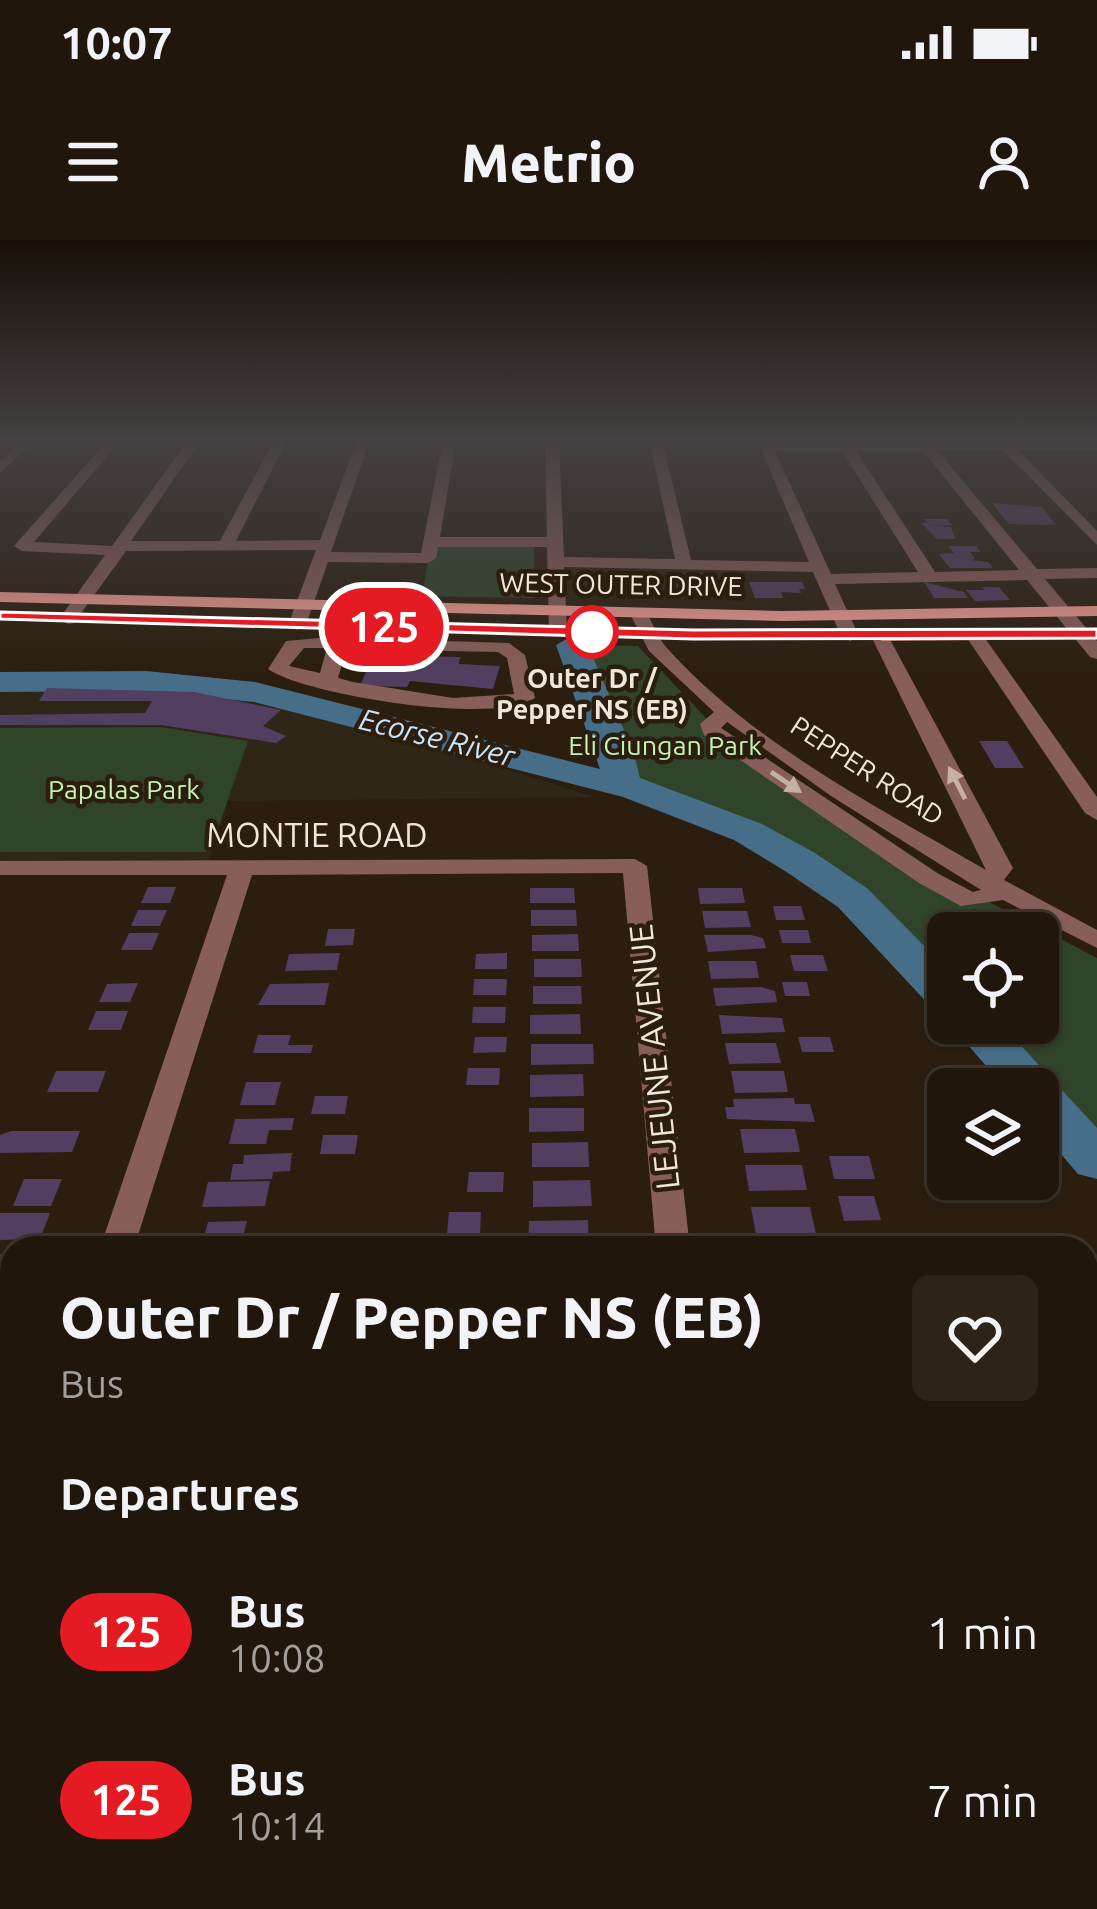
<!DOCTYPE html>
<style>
:root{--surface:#20160b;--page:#2d2319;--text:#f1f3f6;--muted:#a29f9d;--line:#3d352c}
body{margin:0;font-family:Ubuntu,sans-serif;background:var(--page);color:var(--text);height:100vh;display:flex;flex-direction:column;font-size:45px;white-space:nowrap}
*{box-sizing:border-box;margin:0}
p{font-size:39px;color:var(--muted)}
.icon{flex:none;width:66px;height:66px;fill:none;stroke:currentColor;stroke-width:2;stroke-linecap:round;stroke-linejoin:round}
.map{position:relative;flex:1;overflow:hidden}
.sheet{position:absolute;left:0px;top:996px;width:1098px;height:675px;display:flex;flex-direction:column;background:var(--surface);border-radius:36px 36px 0 0;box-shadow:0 3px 9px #0004,0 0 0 3px var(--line)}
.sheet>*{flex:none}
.badge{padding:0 24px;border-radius:39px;font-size:42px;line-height:78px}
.fabs{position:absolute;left:927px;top:672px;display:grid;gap:24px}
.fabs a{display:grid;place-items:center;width:132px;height:132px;border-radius:18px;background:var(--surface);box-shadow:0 3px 9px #0004,0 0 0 3px var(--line);font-size:60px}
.map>.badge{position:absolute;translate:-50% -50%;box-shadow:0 0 0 6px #fff}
h2{padding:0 60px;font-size:45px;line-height:108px}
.round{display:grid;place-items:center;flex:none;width:126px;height:126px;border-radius:18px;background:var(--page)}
.summary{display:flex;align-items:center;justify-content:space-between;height:204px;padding:0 60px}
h1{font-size:57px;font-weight:800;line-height:90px}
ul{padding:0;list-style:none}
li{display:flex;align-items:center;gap:36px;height:168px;padding:0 60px}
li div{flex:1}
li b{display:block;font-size:45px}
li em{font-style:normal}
li .badge{min-width:132px;font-weight:700;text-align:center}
.status{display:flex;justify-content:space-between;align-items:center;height:84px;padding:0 60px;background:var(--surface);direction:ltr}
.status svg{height:33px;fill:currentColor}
header{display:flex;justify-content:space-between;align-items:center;height:156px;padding:0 60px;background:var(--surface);font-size:54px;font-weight:800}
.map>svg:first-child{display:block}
.industrial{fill:#2e2717}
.green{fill:#30442a}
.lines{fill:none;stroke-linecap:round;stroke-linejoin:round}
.river{fill:#476e89;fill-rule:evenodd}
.building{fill:#513e60}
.minor{fill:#875e59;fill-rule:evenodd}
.major{fill:#ee9a91;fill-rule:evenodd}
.oneway{fill:#c5b0a8}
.line{fill:#e51a23;stroke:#fff;stroke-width:3}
.stop-dot{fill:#fff;stroke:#e51a23;stroke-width:6}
.labels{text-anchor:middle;stroke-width:9;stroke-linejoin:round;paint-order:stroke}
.far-street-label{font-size:27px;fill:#efe6dc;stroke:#2b1e0f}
.far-stop-label{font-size:27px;font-weight:bold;fill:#efe6dc;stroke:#2b1e0f}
.far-park-label{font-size:27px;fill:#c3f1b6;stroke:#2b1e0f}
.far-water-label{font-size:30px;font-style:italic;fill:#c9e2f5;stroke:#2b1e0f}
.street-label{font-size:33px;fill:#efe6dc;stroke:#2b1e0f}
</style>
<div class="status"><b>10:07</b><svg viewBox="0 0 49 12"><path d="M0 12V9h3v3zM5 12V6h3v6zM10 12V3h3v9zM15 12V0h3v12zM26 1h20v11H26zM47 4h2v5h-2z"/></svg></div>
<header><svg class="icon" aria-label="menu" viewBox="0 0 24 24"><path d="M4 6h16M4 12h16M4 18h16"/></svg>Metrio<svg class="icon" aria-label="person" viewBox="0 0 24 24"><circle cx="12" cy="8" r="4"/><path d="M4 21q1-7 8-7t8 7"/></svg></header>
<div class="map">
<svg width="1097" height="1669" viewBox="0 0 1097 1669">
<rect width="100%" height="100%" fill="#2b1e0f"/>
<!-- industrial -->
<polygon class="industrial" points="159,447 223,455 395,495 595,557 228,561 207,628 0,628 0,448"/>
<!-- green -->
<g class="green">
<polygon points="441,305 534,305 534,358 422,356 428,321 433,320 435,307"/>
<path d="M572,405l66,1 67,71 249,167 143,74v204l-59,-73 -65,-66h65v-90h-90v64c-32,-33 -62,-74 -98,-101 -69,-53 -147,-84 -228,-111l-6,-31z"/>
<polygon points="160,487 248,501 210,612 0,612 0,488"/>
</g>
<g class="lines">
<!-- river -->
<g class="river">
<polygon points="572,396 588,405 634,514 640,538 762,584 815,613 868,649 948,730 948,771 931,767 838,667 785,631 734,600 623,557 254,462 146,451 0,452 0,432 146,431 255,442 600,529 556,405"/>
<polygon points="949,783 1000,783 1097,888 1097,939 1078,934 1038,887 1038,849 1006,849"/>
</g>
</g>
<!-- building -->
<g class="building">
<polygon points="992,263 1042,267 1056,285 1009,284"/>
<polygon points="924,279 947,279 952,285 929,285 951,287 955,299 937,299 921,283 927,283"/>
<polygon points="948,306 976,306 981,312 970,312 975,319 971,320 988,322 993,328 950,328 939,314 954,313"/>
<polygon points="673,333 715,333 724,346 695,345 696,352 675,352"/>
<polygon points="631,340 661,340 663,351 632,351"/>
<polygon points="749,342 802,342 805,349 799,349 801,353 781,352 783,358 755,358"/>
<polygon points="924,342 964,352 968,358 934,358"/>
<polygon points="982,347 999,347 1010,360 975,361 966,350 985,350"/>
<polygon points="414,416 460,417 459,424 500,426 493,449 410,441 407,447 360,446 370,422 412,423"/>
<polygon points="47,448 194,452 281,470 263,486 286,496 276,503 161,485 0,485 0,475 145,473 152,461 39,461"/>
<polygon points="979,501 1007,501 1024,528 995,528"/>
<polygon points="148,647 176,647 170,663 141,663"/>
<polygon points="530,648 574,648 575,663 530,663"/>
<polygon points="698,648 742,648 745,663 700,664"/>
<polygon points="773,666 801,666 805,680 776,680"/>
<polygon points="138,670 167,670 160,686 131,686"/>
<polygon points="531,670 576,670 577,686 531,686"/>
<polygon points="702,671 747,671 751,687 705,688"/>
<polygon points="328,689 355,689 353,705 325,706"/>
<polygon points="779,690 808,690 811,703 782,703"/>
<polygon points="129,693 159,693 152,710 121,710"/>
<polygon points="578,694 579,711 532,711 532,695"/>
<polygon points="704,695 751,695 763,698 766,708 708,712"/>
<polygon points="340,713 337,730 285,731 289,714"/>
<polygon points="507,713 507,729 475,729 476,714"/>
<polygon points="790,715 823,715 828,731 794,731"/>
<polygon points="534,719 581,719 582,737 534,737"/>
<polygon points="708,721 756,721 759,738 711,739"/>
<polygon points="474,739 507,739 506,755 473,755"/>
<polygon points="782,742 807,742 810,756 785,756"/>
<polygon points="138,743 130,762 99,762 107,744"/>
<polygon points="329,743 325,765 258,765 270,744"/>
<polygon points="533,746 581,746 582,764 533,764"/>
<polygon points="761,747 775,751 777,762 716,766 713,748"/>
<polygon points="473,767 506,767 505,783 472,783"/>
<polygon points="96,771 128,771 121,790 88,790"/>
<polygon points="580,774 581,794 530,794 530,775"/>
<polygon points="719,775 782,778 785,792 722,794"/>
<polygon points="258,795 291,795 288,805 313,805 311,813 253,813"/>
<polygon points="475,797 507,797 506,812 473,813"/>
<polygon points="798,797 830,797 834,812 802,812"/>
<polygon points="725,803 776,803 781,823 729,824"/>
<polygon points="531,804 593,804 594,824 531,825"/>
<polygon points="468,828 500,828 499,845 466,845"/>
<polygon points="56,831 106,831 98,852 47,852"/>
<polygon points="731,831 784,831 788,852 735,853"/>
<polygon points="583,834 584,856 530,857 530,835"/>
<polygon points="246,842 281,842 275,865 240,865"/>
<polygon points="315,856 348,856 345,874 311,874"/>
<polygon points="794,858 795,864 810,864 815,882 727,879 725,867 734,867 733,859"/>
<polygon points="529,868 584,868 584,891 529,892"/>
<polygon points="294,878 292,890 269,890 266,904 229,904 235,879"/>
<polygon points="740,889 795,889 800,912 744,913"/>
<polygon points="11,891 80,891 72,912 0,913 0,895"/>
<polygon points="323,895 358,895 355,914 320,914"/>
<polygon points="588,902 589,927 532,927 532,903"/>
<polygon points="292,913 290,931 273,932 272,939 230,940 233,924 243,924 244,915"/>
<polygon points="829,916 869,916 875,939 834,939"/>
<polygon points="745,925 802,925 807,950 749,951"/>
<polygon points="469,932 504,932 503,952 467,952"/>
<polygon points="24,939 62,939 51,966 13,966"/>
<polygon points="590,940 592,966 533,967 533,941"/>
<polygon points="270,941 265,966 202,967 208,942"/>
<polygon points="838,956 874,956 881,980 844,981"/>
<polygon points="751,967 810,967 816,994 756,995"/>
<polygon points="449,972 481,972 480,993 447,993"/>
<polygon points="0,973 50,973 40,999 0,1000"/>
<polygon points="588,980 589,1008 528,1008 529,981"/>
<polygon points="247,981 240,1008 201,1008 208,982"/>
<rect x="0" y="1014" width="12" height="30"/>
<polygon points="556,1659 609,1659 610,1669 557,1669"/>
<polygon points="30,1663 88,1663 87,1669 28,1669"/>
</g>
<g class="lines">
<!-- minor -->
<g class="minor">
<polygon points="22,200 36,200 0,233 0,221"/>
<path d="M108,200h13l-87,102 78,4 76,-106h13l-70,101h89l54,-101h13l-51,101 84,-1 37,-100h13l-39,112 90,1 22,-113h13l-16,97h107l-2,-97h14l5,117 111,2 -26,-119h13l29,120 118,2 -52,-122 340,2v8h-79l79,81v14l-94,-95h-66l100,119 60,-1v10l-52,1 52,62v18l-7,-2 -63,-77 -192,4 24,52 -9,5 -9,-5 -28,-64 -249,-5 3,64 -9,5 -9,-5 -2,-84h-109l-2,11 -8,5 -100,-1 -22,63 -9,5 -9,-5 28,-75 -190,1 -52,72 -6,1 -9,-5 46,-64 -83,-4 -8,-5zM775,211h67l76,121 -87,2zM856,211h67l96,119 -84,2z"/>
<path d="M632,368h12c8,13 13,29 23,40 85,95 210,159 319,222l-115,-234 15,-4 127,236 -9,12 93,50v18l-94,-48 -42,6 -42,-23 -215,-148 -4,-11 14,-12 -65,-61 -20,-39zM727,482l104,74 150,94 -8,2 -36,-19 -216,-145z"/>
<path d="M343,381l9,5 -3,12 160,5 16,12 10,43c-39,28 -230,-3 -267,-29l18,-28 45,-4 6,-15zM304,408h23l-7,25 -31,-7zM346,409l152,3 9,6 7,36 -61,4 -100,-16 -15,-4z"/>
<polygon points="968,391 980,391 1097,557 1097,580 1085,573 965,395"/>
<polygon points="635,619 647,626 690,1008 656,1008 623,633 252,635 134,1008 100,1008 227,635 0,635 0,621"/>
<rect x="0" y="1129" width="12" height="28"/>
<polygon points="12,1309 12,1379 0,1383 0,1313"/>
<polygon points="711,1659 763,1659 764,1669 712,1669"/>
</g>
<!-- major -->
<g class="major">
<polygon points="0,352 782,371 1097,366 1097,376 782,381 0,362"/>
<polygon points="1097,389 1097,399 882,401 873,396 882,391"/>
</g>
</g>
<!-- one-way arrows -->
<defs><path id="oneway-solid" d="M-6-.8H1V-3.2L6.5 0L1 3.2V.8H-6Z" transform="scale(3)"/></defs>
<g class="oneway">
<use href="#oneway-solid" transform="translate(786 542) rotate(34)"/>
<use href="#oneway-solid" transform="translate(957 543) rotate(-117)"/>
</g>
<!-- sky -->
<linearGradient id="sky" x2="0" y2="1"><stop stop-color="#181008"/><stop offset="0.46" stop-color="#444142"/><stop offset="1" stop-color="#444142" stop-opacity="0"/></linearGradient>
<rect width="1097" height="434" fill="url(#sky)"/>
<!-- line -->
<polygon class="line" points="0,372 694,390 1097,389 1097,398 694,399 0,379"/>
<!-- markers -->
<circle class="stop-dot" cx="592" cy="392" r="24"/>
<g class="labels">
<!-- far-street labels -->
<g class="far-street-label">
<text transform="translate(621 345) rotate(1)" y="9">WEST OUTER DRIVE</text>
<text transform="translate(867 531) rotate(33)" y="9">PEPPER ROAD</text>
</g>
<!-- far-stop labels -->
<g class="far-stop-label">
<text x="592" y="448">Outer Dr /<tspan x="592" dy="31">Pepper NS (EB)</tspan></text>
</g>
<!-- far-park labels -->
<g class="far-park-label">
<text x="665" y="515">Eli Ciungan Park</text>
<text x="124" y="559">Papalas Park</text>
</g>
<!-- far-water labels -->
<g class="far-water-label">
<text transform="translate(437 498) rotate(14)" y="10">Ecorse River</text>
</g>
<!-- street labels -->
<g class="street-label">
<text x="317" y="607">MONTIE ROAD</text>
<text transform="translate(654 817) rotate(-96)" y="12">LEJEUNE AVENUE</text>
</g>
</g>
</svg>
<div class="fabs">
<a><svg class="icon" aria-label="locate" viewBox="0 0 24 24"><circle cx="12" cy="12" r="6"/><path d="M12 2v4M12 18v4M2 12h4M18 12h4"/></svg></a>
<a><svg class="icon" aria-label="layers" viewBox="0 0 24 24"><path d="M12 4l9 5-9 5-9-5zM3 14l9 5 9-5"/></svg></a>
</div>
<b class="badge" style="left:384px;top:387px;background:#e51a23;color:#fff">125</b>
<section class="sheet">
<div class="summary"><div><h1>Outer Dr / Pepper NS (EB)</h1><p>Bus</p></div><a class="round"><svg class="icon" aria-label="heart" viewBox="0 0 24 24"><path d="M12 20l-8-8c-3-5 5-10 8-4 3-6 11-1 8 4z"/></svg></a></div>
<h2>Departures</h2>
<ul>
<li><span class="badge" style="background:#e51a23;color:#fff">125</span><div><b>Bus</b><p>10:08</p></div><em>1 min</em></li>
<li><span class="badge" style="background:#e51a23;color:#fff">125</span><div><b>Bus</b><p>10:14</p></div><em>7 min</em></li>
</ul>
</section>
</div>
